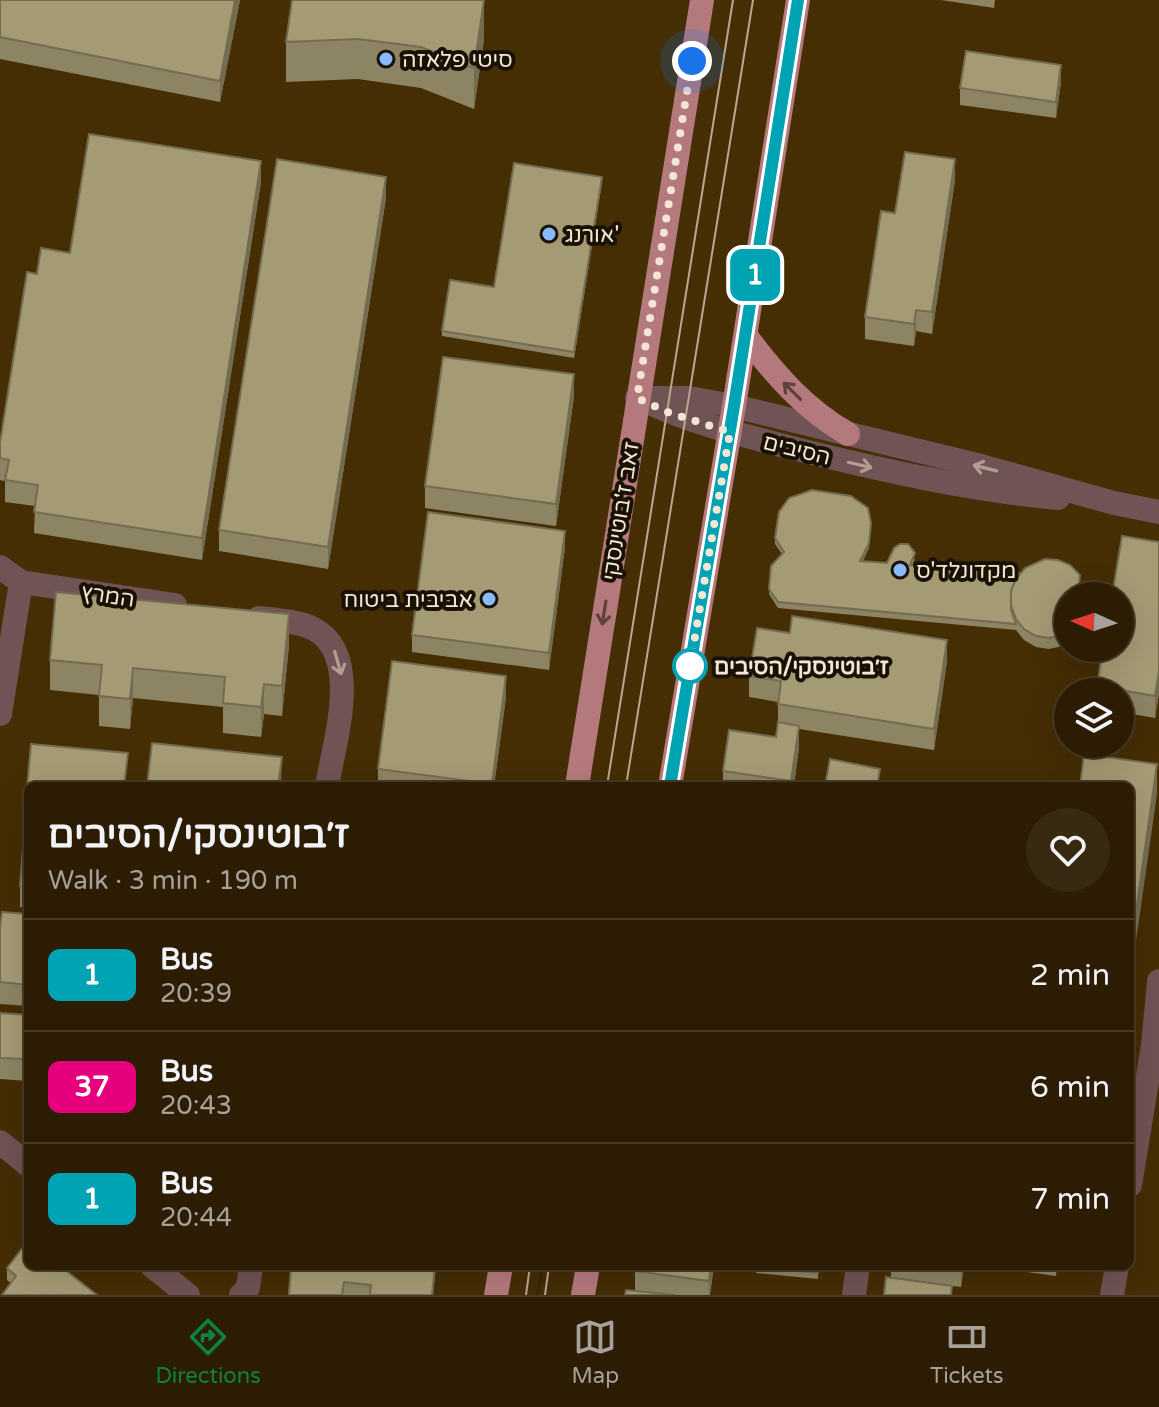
<!DOCTYPE html>
<meta charset="utf-8">
<style>
:root{--surface:#2c1c04;--page:#382913;--text:#f1f3f6;--muted:#a6a19a;--line:#483a26;--accent:#0b8043}
body{margin:0;font-family:"Varela Round","Noto Sans Hebrew",sans-serif;background:var(--page);color:var(--text);height:100vh;display:flex;flex-direction:column;font-size:30px;white-space:nowrap}
*{box-sizing:border-box;margin:0}
p{font-size:26px;color:var(--muted)}
.icon{flex:none;width:44px;height:44px;fill:none;stroke:currentColor;stroke-width:2;stroke-linecap:round;stroke-linejoin:round}
.map{position:relative;flex:1;overflow:hidden}
.details{position:absolute;left:24px;top:782px;width:1110px;height:488px;display:flex;flex-direction:column;background:var(--surface);border-radius:12px;box-shadow:0 8px 32px #0002,0 0 0 2px var(--line)}
.details>*{flex:none}
.badge{padding:0 16px;border-radius:12px;font-size:28px;line-height:52px}
.needle{width:52px;rotate:273deg}
.tools{position:absolute;left:1054px;top:582px;display:grid;gap:16px}
.tools a{display:grid;place-items:center;width:80px;height:80px;border-radius:50%;background:var(--surface);box-shadow:0 8px 32px #0002,0 0 0 2px var(--line);font-size:40px}
.you{position:absolute;width:40px;height:40px;margin:-20px;border:6px solid #fff;border-radius:50%;background:#1a73e8;box-shadow:0 0 0 12px #1a73e833}
.map>.badge{position:absolute;translate:-50% -50%;box-shadow:0 0 0 4px #fff}
.round{display:grid;place-items:center;flex:none;width:84px;height:84px;border-radius:42px;background:var(--page)}
.summary{display:flex;align-items:center;justify-content:space-between;height:136px;padding:0 24px}
h1{font-size:38px;font-weight:800;line-height:60px}
ul{padding:0;list-style:none}
li{display:flex;align-items:center;gap:24px;height:112px;padding:0 24px;border-top:2px solid var(--line)}
li div{flex:1}
li b{display:block;font-size:30px}
li em{font-style:normal}
li .badge{min-width:88px;font-weight:700;text-align:center}
.dock{display:flex;justify-content:space-around;align-items:center;height:112px;border-top:2px solid var(--line);background:var(--surface);font-size:22px;color:var(--muted)}
.dock a{display:grid;justify-items:center;gap:4px}
.dock .on{color:var(--accent)}
.map>svg:first-child{display:block}
.built{fill:#452d04;fill-rule:evenodd}
.lines{fill:none;stroke-linecap:round;stroke-linejoin:round}
.minor{stroke:#705354;stroke-width:24}
.major{stroke:#b4797d;stroke-width:24}
.tram{stroke:#b7a892;stroke-width:2}
.wall{fill:#8d8464}
.shaded-wall{fill:#736c51}
.building{fill:#a49a74;stroke:#736c51;stroke-width:2}
.oneway{stroke:#5f403b}
.oneway2{stroke:#b29c94}
.line-casing{stroke:#fff;stroke-width:18}
.line{stroke:#00a3b4;stroke-width:12}
.walk{stroke:#f3e6d5;stroke-width:8;stroke-dasharray:0 14.4}
.poi-dot{fill:#88bafc;stroke:#1a1105;stroke-width:3}
.stop-dot{fill:#fff;stroke:#00a3b4;stroke-width:4}
.labels{text-anchor:middle;stroke-width:8;stroke-linejoin:round;paint-order:stroke}
.poi-label{font-size:22px;fill:#f3e6d5;stroke:#1a1105;text-anchor:start}
.street-label{font-size:22px;fill:#f3e6d5;stroke:#1a1105}
.stop-label{font-size:22px;font-weight:bold;fill:#f3e6d5;stroke:#1a1105;text-anchor:start}
</style>
<div class="map">
<svg width="1159" height="1295" viewBox="0 0 1159 1295">
<rect width="100%" height="100%" fill="#3a2606"/>
<!-- built -->
<path class="built" d="M0,0h1159v1295h-620l5,-29h586v-480h-1102v480h513l-5,29h-536zM1068,596h52v52h-52zM1068,692h52v52h-52z"/>
<g class="lines">
<!-- minor -->
<g class="minor">
<polyline points="637,398 689,398 734,406 981,466 1114,503 1159,512"/>
<path d="M643,400c50,24 103,36 157,50 85,21 171,40 258,48"/>
<polyline points="0,567 21,582 175,605"/>
<path d="M259,618c17,2 40,3 55,11 49,26 20,114 13,157"/>
<polyline points="0,714 21,582"/>
<polyline points="0,1142 28,1165"/>
<polyline points="1130,1185 1153,1045 1159,981"/>
<polyline points="152,1266 188,1295"/>
<polyline points="241,1295 248,1288 251,1266"/>
<polyline points="854,1295 858,1266"/>
<polyline points="1112,1295 1117,1266"/>
</g>
<!-- major -->
<g class="major">
<path d="M746,336c29,39 60,74 102,98"/>
<polyline points="577,786 702,0"/>
<polyline points="670,786 734,406 798,0"/>
<polyline points="496,1295 501,1266"/>
<polyline points="583,1295 588,1266"/>
</g>
<!-- tram -->
<g class="tram">
<polyline points="607,786 733,0"/>
<polyline points="626,786 753,0"/>
<polyline points="526,1295 530,1266"/>
<polyline points="545,1295 549,1266"/>
</g>
</g>
<!-- wall -->
<g class="wall">
<polygon points="0,0 240,0 220,102 0,59"/>
<polygon points="292,0 484,39 474,109 421,88 358,79 286,82 286,42"/>
<polygon points="941,0 995,0 994,8"/>
<polygon points="1061,82 1056,118 960,105 960,88"/>
<polygon points="955,180 932,334 916,331 914,346 865,339 865,317 895,213"/>
<polygon points="261,182 202,560 34,533 35,506 5,502 5,481 0,480 0,443 37,274 70,253"/>
<polygon points="602,182 574,358 442,336 442,331 494,287"/>
<polygon points="386,198 328,569 219,551 219,530"/>
<polygon points="574,396 556,526 425,508 425,486"/>
<polygon points="871,528 869,548 863,561 887,563 915,559 912,565 1080,586 1063,646 1049,649 1036,647 1024,640 1016,630 778,608 769,594 769,589 782,554 775,544 775,538"/>
<polygon points="1159,542 1159,693 1155,718 1120,712 1120,692 1097,692 1097,686"/>
<polygon points="565,547 549,670 412,652 412,635"/>
<polygon points="289,645 282,716 264,714 261,737 223,733 223,707 133,698 130,729 99,726 99,695 50,690 50,660"/>
<polygon points="947,661 934,750 799,729 799,747 794,786 723,786 723,771 776,737 778,722 778,702 749,697 749,676"/>
<polygon points="506,697 494,786 378,786 378,769"/>
<polygon points="31,744 128,753 125,786 28,786 28,822 25,822"/>
<polygon points="28,824 28,908 20,907 20,886"/>
<polygon points="28,914 28,1006 0,1004 0,928"/>
<polygon points="0,1013 28,1015 28,1081 0,1079"/>
<polygon points="291,1266 436,1266 433,1295 288,1295"/>
<polygon points="714,1266 710,1295 625,1295 635,1291 635,1271"/>
<polygon points="756,1266 818,1266 818,1279 756,1273"/>
<polygon points="891,1266 964,1266 961,1287 952,1286 952,1295 933,1283 891,1277"/>
<polygon points="1004,1266 1057,1266 1056,1276 1004,1269"/>
<polygon points="7,1268 97,1295 11,1283 7,1280"/>
</g>
<!-- shaded-wall -->
<g class="shaded-wall">
<polygon points="235,0 240,0 220,102 220,81"/>
<polygon points="484,0 484,39 474,109 474,68"/>
<polygon points="1061,65 1061,82 1056,118 1056,102"/>
<polygon points="955,159 955,180 932,334 932,312"/>
<polygon points="261,161 261,182 202,560 202,538"/>
<polygon points="386,177 386,198 328,569 328,547"/>
<polygon points="602,177 602,182 574,358 574,352"/>
<polygon points="916,310 916,331 914,346 914,324"/>
<polygon points="574,374 574,396 556,526 556,504"/>
<polygon points="871,523 869,548 860,566 860,561"/>
<polygon points="565,531 565,547 549,670 549,653"/>
<polygon points="289,614 289,645 282,716 282,686"/>
<polygon points="1068,632 1068,643 1063,646 1063,635"/>
<polygon points="947,640 947,661 934,750 934,729"/>
<polygon points="133,668 133,698 130,729 130,699"/>
<polygon points="1159,671 1159,693 1155,718 1155,696"/>
<polygon points="506,676 506,697 494,786 492,786"/>
<polygon points="264,684 264,714 261,737 261,707"/>
<polygon points="799,726 799,747 794,786 791,786"/>
<polygon points="282,757 281,786 278,786"/>
<polygon points="1157,764 1157,794 1130,983 1130,953"/>
<polygon points="435,1266 436,1266 433,1295 432,1295"/>
<polygon points="711,1266 714,1266 709,1295 709,1281"/>
<polygon points="961,1266 964,1266 961,1287"/>
</g>
<!-- building -->
<g class="building">
<polygon points="0,0 235,0 220,81 0,37"/>
<polygon points="292,0 484,0 474,68 421,47 358,39 286,42"/>
<polygon points="966,51 1061,65 1056,102 960,88"/>
<polygon points="89,134 261,161 202,538 34,512 38,485 5,480 9,460 0,458 0,443 27,272 37,274 41,248 70,253"/>
<polygon points="905,152 955,159 932,312 916,310 914,324 865,317 881,211 895,213"/>
<polygon points="277,159 386,177 328,547 219,530"/>
<polygon points="514,163 602,177 574,352 442,331 450,280 494,287"/>
<polygon points="443,357 574,374 556,504 425,486"/>
<polygon points="812,490 851,496 868,508 871,523 869,543 860,561 887,563 894,548 900,544 908,544 915,553 910,565 1020,573 1016,579 1011,591 1011,610 1016,624 778,602 769,589 771,566 784,552 775,538 779,512 789,498"/>
<polygon points="428,512 565,531 549,653 412,635"/>
<polygon points="1122,536 1159,542 1159,671 1155,696 1097,686 1103,648 1120,648 1120,596 1112,596"/>
<polygon points="1045,559 1058,560 1070,565 1080,575 1078,596 1068,596 1068,632 1063,635 1049,638 1036,636 1024,629 1016,619 1011,605 1011,591 1016,579 1025,568"/>
<polygon points="56,592 289,614 282,686 264,684 261,707 223,703 225,677 133,668 130,699 99,696 102,665 50,660"/>
<polygon points="792,616 947,640 934,729 778,704 781,681 749,676 757,628 790,633"/>
<polygon points="392,661 506,676 492,784 378,769"/>
<polygon points="778,722 799,726 791,781 723,771 729,730 776,737"/>
<polygon points="152,743 282,757 278,786 147,786"/>
<polygon points="31,744 128,753 124,786 28,786 28,811 25,810"/>
<polygon points="1084,754 1157,764 1130,953 1130,786 1080,786"/>
<polygon points="830,759 880,769 877,786 825,786"/>
<polygon points="25,823 28,824 28,887 20,886"/>
<polygon points="2,912 28,914 28,985 0,982 0,928"/>
<polygon points="0,1013 28,1015 28,1059 0,1058"/>
<polygon points="28,1241 28,1266 60,1266 97,1295 2,1295 16,1276 7,1268"/>
<polygon points="291,1266 435,1266 432,1295 370,1295 371,1285 344,1282 342,1295 289,1295"/>
<polygon points="636,1266 711,1266 709,1281 635,1271"/>
<polygon points="756,1266 818,1266 818,1273 756,1267"/>
<polygon points="886,1277 952,1286 951,1295 884,1295"/>
<polygon points="626,1290 675,1295 625,1295"/>
</g>
<!-- one-way arrows -->
<defs><path id="oneway-shaft" d="M-6 0H5M1.5-3L5.5 0L1.5 3" fill="none" stroke-width="1.6" stroke-linecap="round" stroke-linejoin="round" transform="scale(2)"/></defs>
<g class="oneway">
<use href="#oneway-shaft" transform="translate(792 391) rotate(-135)"/>
<use href="#oneway-shaft" transform="translate(604 613) rotate(99)"/>
</g>
<g class="oneway2">
<use href="#oneway-shaft" transform="translate(860 465) rotate(13)"/>
<use href="#oneway-shaft" transform="translate(985 468) rotate(-166)"/>
<use href="#oneway-shaft" transform="translate(338 663) rotate(74)"/>
</g>
<g class="lines">
<!-- line casing -->
<g class="line-casing">
<polyline id="line" points="670,786 734,406 798,0"/>
</g>
<!-- line -->
<use href="#line" class="line"/>
<!-- walk -->
<polyline class="walk" points="690,666 730,432 667,412 637,398 692,61"/>
</g>
<!-- markers -->
<g class="poi-dot">
<circle cx="386" cy="59" r="8"/>
<circle cx="549" cy="234" r="8"/>
<circle cx="900" cy="570" r="8"/>
<circle cx="489" cy="599" r="8"/>
</g>
<circle class="stop-dot" cx="690" cy="666" r="16"/>
<g class="labels">
<!-- poi labels -->
<g class="poi-label">
<text x="402" y="67">סיטי פלאזה</text>
<text x="565" y="242">אורנג'</text>
<text x="916" y="578">מקדונלד'ס</text>
<text x="473" y="607" text-anchor="end">אביבית ביטוח</text>
</g>
<!-- street labels -->
<g class="street-label">
<text transform="translate(797 449) rotate(14)" y="8">הסיבים</text>
<text transform="translate(620 511) rotate(-81)" y="8">זאב ז'בוטינסקי</text>
<text transform="translate(108 595) rotate(9)" y="8">המרץ</text>
</g>
<!-- stop labels -->
<g class="stop-label">
<text x="714" y="674">ז׳בוטינסקי/הסיבים</text>
</g>
</g>
</svg>
<div class="tools">
<a><svg class="needle" viewBox="-14 -14 28 28"><path d="M0-13l5 13h-10z" fill="#e53935"/><path d="M0 13l5-13h-10z" fill="#a6a19a"/></svg></a>
<a><svg class="icon" aria-label="layers" viewBox="0 0 24 24"><path d="M12 4l9 5-9 5-9-5zM3 14l9 5 9-5"/></svg></a>
</div>
<div class="you" style="left:692px;top:61px"></div>
<b class="badge" style="left:755px;top:275px;background:#00a3b4;color:#fff">1</b>
<section class="details">
<div class="summary"><div><h1>ז׳בוטינסקי/הסיבים</h1><p>Walk · 3 min · 190 m</p></div><a class="round"><svg class="icon" aria-label="heart" viewBox="0 0 24 24"><path d="M12 20l-8-8c-3-5 5-10 8-4 3-6 11-1 8 4z"/></svg></a></div>
<ul>
<li><span class="badge" style="background:#00a3b4;color:#fff">1</span><div><b>Bus</b><p>20:39</p></div><em>2 min</em></li>
<li><span class="badge" style="background:#e6007e;color:#fff">37</span><div><b>Bus</b><p>20:43</p></div><em>6 min</em></li>
<li><span class="badge" style="background:#00a3b4;color:#fff">1</span><div><b>Bus</b><p>20:44</p></div><em>7 min</em></li>
</ul>
</section>
</div>
<nav class="dock">
<a class="on"><svg class="icon" aria-label="directions" viewBox="0 0 24 24"><path d="M12 3l9 9-9 9-9-9zM9 14v-3h6M13 9l2 2-2 2"/></svg>Directions</a>
<a><svg class="icon" aria-label="map" viewBox="0 0 24 24"><path d="M3 6l6-2 6 2 6-2v14l-6 2-6-2-6 2zM9 4v14M15 6v14"/></svg>Map</a>
<a><svg class="icon" aria-label="tickets" viewBox="0 0 24 24"><path d="M3 7h18v10H3zM15 7v10"/></svg>Tickets</a>
</nav>
